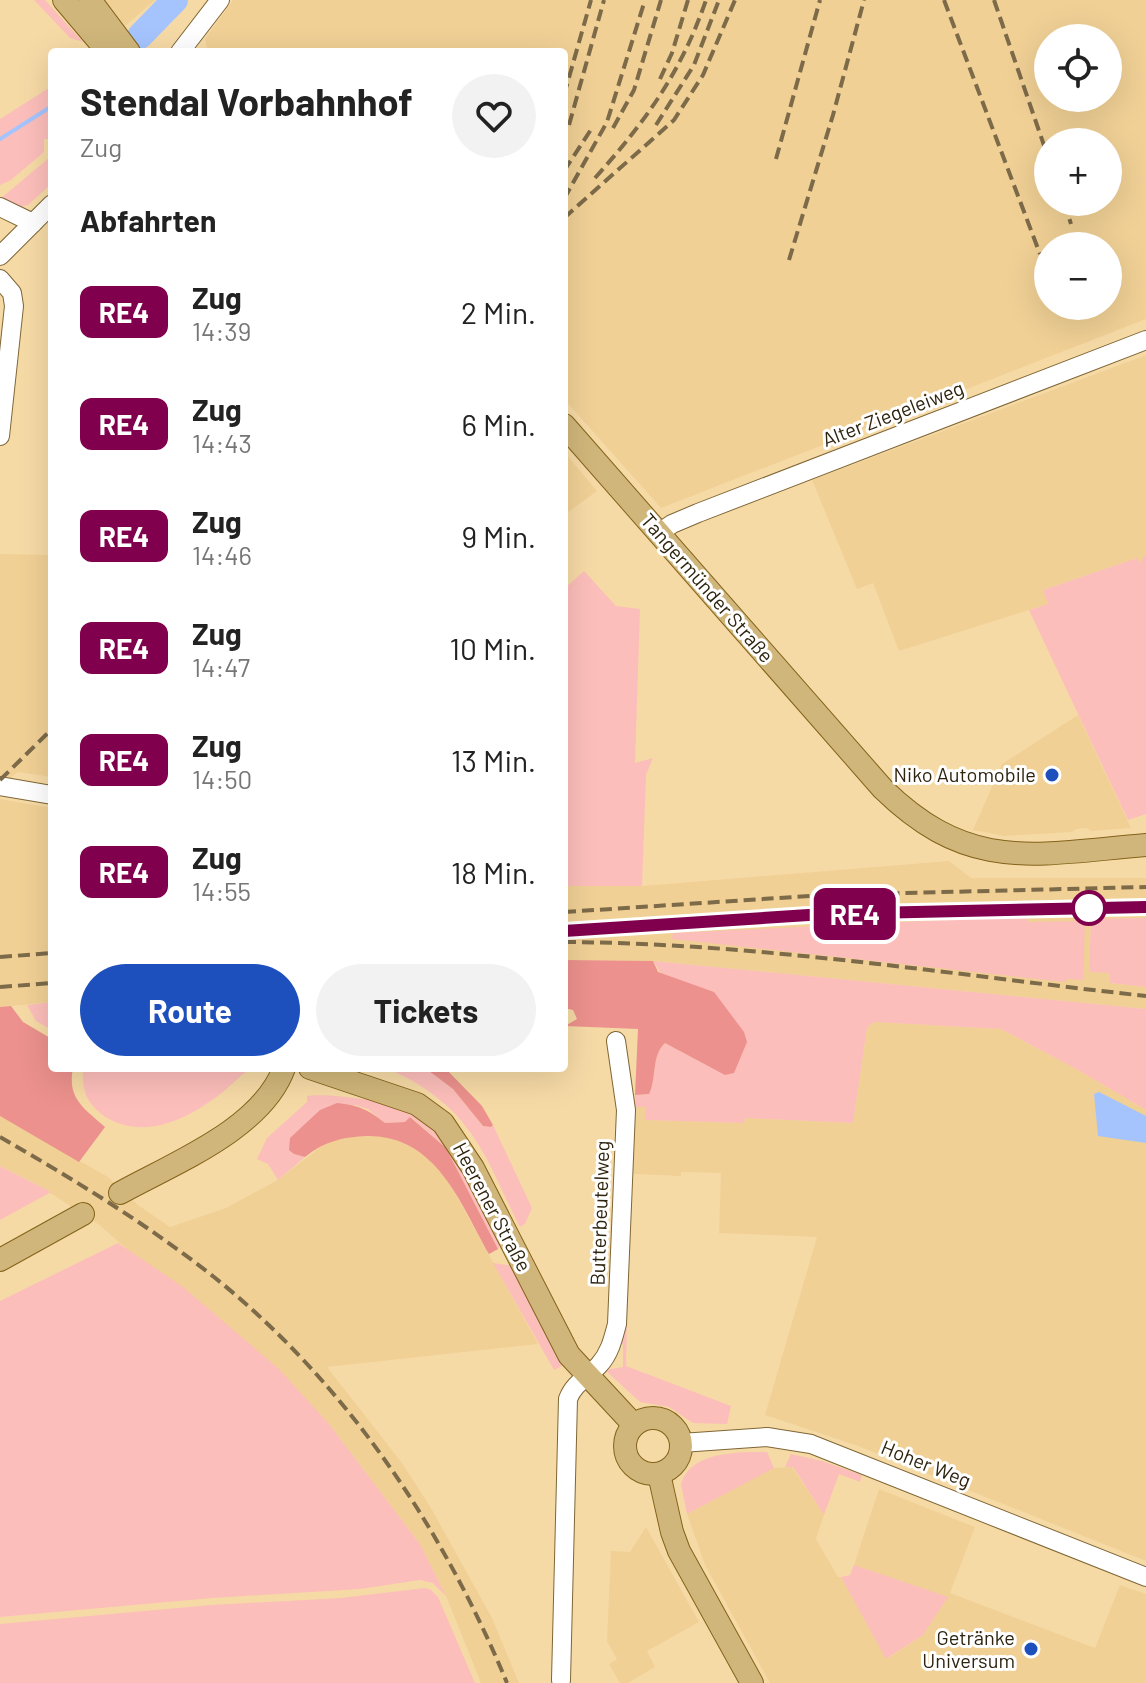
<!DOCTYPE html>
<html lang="de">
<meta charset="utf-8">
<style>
:root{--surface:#fff;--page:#f2f2f2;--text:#222;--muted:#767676;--accent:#1d50bc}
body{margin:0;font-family:Barlow,sans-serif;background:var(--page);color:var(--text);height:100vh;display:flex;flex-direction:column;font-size:30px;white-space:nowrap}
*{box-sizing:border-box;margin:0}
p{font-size:26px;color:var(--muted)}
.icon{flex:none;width:44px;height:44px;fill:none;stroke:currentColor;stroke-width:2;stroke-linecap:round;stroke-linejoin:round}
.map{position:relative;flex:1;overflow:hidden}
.panel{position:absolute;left:48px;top:48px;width:520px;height:1024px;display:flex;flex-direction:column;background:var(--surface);border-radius:8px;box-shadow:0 8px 32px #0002}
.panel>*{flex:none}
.badge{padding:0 16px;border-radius:12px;font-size:28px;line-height:52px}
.controls{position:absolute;left:1034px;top:24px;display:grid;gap:16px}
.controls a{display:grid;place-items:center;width:88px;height:88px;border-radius:50%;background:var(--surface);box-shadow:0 8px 32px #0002;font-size:40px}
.map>.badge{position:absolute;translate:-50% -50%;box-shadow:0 0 0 4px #fff}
h2{padding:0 32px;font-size:30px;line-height:72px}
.round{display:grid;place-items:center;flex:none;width:84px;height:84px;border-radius:42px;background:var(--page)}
.summary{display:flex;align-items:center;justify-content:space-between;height:136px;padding:0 32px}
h1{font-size:38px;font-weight:700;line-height:60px}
.button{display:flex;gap:16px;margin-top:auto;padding:16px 32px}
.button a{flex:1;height:92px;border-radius:48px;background:var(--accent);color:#fff;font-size:32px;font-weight:700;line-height:92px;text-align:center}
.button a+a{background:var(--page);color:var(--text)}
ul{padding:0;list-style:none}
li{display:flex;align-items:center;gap:24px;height:112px;padding:0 32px}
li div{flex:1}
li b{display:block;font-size:30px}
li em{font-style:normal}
li .badge{min-width:88px;font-weight:700;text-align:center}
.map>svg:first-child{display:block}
.built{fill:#f0d095;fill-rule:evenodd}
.green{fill:#fcbeba}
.forest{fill:#ec918d}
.water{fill:#a5c4fe}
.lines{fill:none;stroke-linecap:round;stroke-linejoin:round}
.stream{stroke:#a5c4fe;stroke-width:4}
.river{stroke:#a5c4fe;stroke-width:26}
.minor-casing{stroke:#7f6635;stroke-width:20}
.major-casing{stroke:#83631b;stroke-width:24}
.minor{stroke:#fff;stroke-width:18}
.major{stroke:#d0b67a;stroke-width:22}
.rail{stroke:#7c6a49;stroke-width:4;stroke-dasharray:12 6;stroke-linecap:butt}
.line-casing{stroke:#fff;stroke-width:18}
.line{stroke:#80004d;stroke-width:12}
.poi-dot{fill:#1d50bc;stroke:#fff;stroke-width:3}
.stop-dot{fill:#fff;stroke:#80004d;stroke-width:4}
.labels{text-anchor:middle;stroke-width:6;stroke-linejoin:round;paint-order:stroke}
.street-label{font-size:20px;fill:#2e230e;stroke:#fff}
.poi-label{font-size:20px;fill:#2e230e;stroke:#fff;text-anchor:end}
</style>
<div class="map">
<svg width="1146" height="1683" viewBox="0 0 1146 1683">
<rect width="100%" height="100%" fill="#f6daa6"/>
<!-- built -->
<g class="built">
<polygon points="105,0 155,0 125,26"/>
<path d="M233,0h913v319l-485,189 -97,-109v-347h-356l-3,-13zM1048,38h60v60h-60zM1048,142h60v60h-60zM1048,246h60v60h-60z"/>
<polygon points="1146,355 1146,554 1140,564 1137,558 1043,590 1048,604 899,651 873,583 857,589 812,480"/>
<polygon points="564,452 597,491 564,515"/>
<polygon points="49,549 52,549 52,777 18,772 0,786 0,554 48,555"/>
<polygon points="1078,715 1131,828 1091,831 1087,828 1076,829 1072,832 1004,836 973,830 1002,764"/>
<polygon points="0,799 52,808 52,1002 0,1007"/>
<polygon points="949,861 971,878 1146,878 1146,918 1091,919 1089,971 1111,973 1110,983 1146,987 1146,1009 653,961 564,960 564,886 642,886"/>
<polygon points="874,1022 1001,1029 1078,1070 1146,1110 1146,1561 858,1446 765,1415 817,1237 719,1233 721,1173 681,1172 681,1176 632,1174 634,1107 646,1107 646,1120 744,1123 745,1118 853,1123 867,1028"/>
<polygon points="0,1116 108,1177 138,1205 170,1227 226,1208 278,1180 327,1142 342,1137 381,1136 401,1140 427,1157 445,1175 538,1344 327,1367 402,1463 431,1508 492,1618 519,1683 481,1683 446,1596 420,1544 329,1424 98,1224 38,1185 0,1166"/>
<polygon points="792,1467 824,1515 816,1539 838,1577 841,1577 887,1659 923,1635 947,1597 854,1565 879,1489 975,1527 950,1593 1095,1648 1120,1585 1146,1594 1146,1683 770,1683 705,1565 687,1514 772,1468"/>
<polygon points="646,1527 699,1622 647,1651 655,1667 628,1683 620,1683 609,1664 617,1659 607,1641 611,1551 630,1552"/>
</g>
<!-- green -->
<g class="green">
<polygon points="34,0 45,0 83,42 70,38"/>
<polygon points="52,86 52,139 44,139 44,152 11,180 0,185 0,119"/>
<polygon points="49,158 52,158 52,183 28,205 21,207 0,199"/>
<polygon points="1146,554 1146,814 1128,820 1029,610 1048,604 1043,590 1137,558 1140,563"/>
<polygon points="584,571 616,606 640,609 635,763 653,758 646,775 642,886 564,886 564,589"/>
<polygon points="1027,916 1027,922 1085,921 1083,980 1066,979 1065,982 672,939 673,933"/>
<polygon points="1146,918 1146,987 1110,983 1110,973 1089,972 1091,919"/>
<path d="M653,961l493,48v101l-68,-40 -77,-41 -127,-7 -7,6 -14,95 -108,-5 -1,5 -99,-3 1,-13h-12l1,-12 13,-1c9,-16 3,-38 17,-51l61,32z"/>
<polygon points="52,1002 52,1030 36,1021 27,1005"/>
<path d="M83,1068h170c-11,5 -19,15 -29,23 -33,27 -80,51 -120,25 -18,-13 -22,-26 -21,-48z"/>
<path d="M385,1068h40l28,21 30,37 8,1 2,-2 39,83 -7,16 -5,3c-16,-30 -30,-68 -50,-95 -20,-29 -53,-52 -85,-64z"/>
<path d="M307,1096c18,-2 37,1 55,3 23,3 46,7 64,22 36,29 54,82 75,122l-3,6 -52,-101 -35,-31 -5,5 -21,1 -17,-14 -13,-4 -61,49 11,3 -27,23 -10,-16 -11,-5 10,-21 40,-36z"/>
<polygon points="0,1166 51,1192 0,1220"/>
<polygon points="118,1243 183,1287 279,1369 329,1424 420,1544 446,1596 433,1583 420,1580 360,1589 212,1598 0,1617 0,1301"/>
<polygon points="493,1263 514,1266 564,1365 554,1370"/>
<polygon points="628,1269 626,1366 731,1406 727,1424 693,1423 669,1407 640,1402 605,1370 623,1367 623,1344 617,1344"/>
<path d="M767,1452l7,16 -87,46 -6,-30c9,-33 58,-32 86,-32z"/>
<polygon points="791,1454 822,1461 862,1475 860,1482 839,1474 824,1515 793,1467 785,1467"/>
<polygon points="854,1565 948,1597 923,1635 886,1659 841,1577 850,1575"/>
<polygon points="425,1588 431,1590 438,1597 475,1683 0,1683 0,1624 211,1605 341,1598"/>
</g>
<!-- forest -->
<g class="forest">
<path d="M564,960l89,1 5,11 56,20 30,40 3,10 -13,31 -9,2 -60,-32c-14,13 -8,35 -16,51l-14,1 3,-66 -73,-3 12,-7 -4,-9 -9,-2z"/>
<path d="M11,1006l12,16 29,17v29h21c-6,31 11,40 32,59l-26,35 -79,-46v-109z"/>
<polygon points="425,1068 445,1068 482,1106 493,1125 491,1127 483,1126 453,1089"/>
<path d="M337,1103c21,2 32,7 48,20l20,-1 5,-5 36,31 52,101 -9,5c-29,-51 -52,-118 -121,-118 -25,1 -43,5 -63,21l-11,-3 -5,-4 1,-12 30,-28z"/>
</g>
<!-- water -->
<polygon class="water" points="1099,1092 1146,1116 1146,1143 1098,1136 1094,1094"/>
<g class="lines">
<!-- stream -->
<polyline class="stream" points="0,139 52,106"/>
<!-- river -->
<polyline class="river" points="140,36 175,0"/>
<!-- minor casing -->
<g class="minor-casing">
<g id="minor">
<polyline points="180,52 220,0"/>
<polyline points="0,207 33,223"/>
<polyline points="0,256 52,204"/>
<polyline points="0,279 12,293 14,306 0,436"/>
<polyline points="659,533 672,524 698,513 1146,340"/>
<polyline points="0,786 52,795"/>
<polyline points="681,1443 767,1437 811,1444 1146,1577"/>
<path d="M561,1680l7,-281c6,-16 20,-22 31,-34 11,-12 14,-26 18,-41l9,-214 -10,-69"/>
</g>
</g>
<!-- major casing -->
<g class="major-casing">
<g id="major">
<polyline points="64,0 108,52"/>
<polyline points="90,0 129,52"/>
<path d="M564,425l319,364c87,85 153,65 263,56"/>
<polyline points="310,1068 417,1104 443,1123 473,1168 569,1355 634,1425"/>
<path d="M120,1193c54,-30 142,-64 164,-125"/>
<polyline points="0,1260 83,1214"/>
<circle cx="653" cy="1446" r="28"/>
<polyline points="659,1474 672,1532 679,1551 752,1683"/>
</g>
</g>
<!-- minor -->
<use href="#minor" class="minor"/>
<!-- major -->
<use href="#major" class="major"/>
<!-- rail -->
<g class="rail">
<polyline points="944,0 1040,254"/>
<polyline points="994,0 1048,157"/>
<polyline points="660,79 672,53 688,0"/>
<polyline points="564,95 591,0"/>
<polyline points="569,125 604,0"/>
<polyline points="656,125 694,65 719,0"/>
<polyline points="613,128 634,90 661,0"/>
<polyline points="776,159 820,0"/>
<polyline points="564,171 592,128"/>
<path d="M595,178c50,-56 86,-105 111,-178"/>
<polyline points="564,199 607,122 645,0"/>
<polyline points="1064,202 1071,224"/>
<polyline points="564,218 674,120 703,75 735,0"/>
<polyline points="789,260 833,115 864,0"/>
<polyline points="0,780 52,729"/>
<polyline points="564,912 825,895 1146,887"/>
<polyline points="564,931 824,914 1146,907"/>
<path d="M564,942c195,1 389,33 582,54"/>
<polyline points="0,957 52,953"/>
<polyline points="0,987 52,983"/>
<path d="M0,1137c73,42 147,87 214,140 132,106 229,251 293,406"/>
</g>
</g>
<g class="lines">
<!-- line casing -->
<g class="line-casing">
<polyline id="line" points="564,931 824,914 1146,907"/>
</g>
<!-- line -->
<use href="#line" class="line"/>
</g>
<!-- markers -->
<g class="poi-dot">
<circle cx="1052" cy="775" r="8"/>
<circle cx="1031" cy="1649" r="8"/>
</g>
<circle class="stop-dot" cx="1089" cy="908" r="16"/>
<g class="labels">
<!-- street labels -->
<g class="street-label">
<text transform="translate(893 414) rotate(-21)" y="7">Alter Ziegeleiweg</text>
<text transform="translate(707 588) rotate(49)" y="7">Tangermünder Straße</text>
<text transform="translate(492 1207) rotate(62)" y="7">Heerener Straße</text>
<text transform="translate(600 1213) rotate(-88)" y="7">Butterbeutelweg</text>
<text transform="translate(926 1464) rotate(22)" y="7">Hoher Weg</text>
</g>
<!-- poi labels -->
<g class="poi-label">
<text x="1036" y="782">Niko Automobile</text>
<text x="1015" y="1645">Getränke<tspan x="1015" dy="23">Universum</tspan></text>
</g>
</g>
</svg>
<div class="controls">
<a><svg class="icon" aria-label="locate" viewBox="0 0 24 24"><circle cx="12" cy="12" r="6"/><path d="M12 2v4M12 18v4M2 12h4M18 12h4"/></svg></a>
<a>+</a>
<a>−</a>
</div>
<b class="badge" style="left:855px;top:914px;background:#80004d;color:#fff">RE4</b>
<section class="panel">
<div class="summary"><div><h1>Stendal Vorbahnhof</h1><p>Zug</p></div><a class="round"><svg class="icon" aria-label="heart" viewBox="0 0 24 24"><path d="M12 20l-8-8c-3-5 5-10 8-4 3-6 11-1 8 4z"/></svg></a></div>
<h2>Abfahrten</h2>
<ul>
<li><span class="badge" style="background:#80004d;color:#fff">RE4</span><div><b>Zug</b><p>14:39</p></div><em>2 Min.</em></li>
<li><span class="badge" style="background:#80004d;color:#fff">RE4</span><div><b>Zug</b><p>14:43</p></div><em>6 Min.</em></li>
<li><span class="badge" style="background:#80004d;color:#fff">RE4</span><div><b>Zug</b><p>14:46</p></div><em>9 Min.</em></li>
<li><span class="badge" style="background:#80004d;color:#fff">RE4</span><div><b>Zug</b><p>14:47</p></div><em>10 Min.</em></li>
<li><span class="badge" style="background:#80004d;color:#fff">RE4</span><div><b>Zug</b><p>14:50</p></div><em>13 Min.</em></li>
<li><span class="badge" style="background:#80004d;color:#fff">RE4</span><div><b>Zug</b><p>14:55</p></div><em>18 Min.</em></li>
</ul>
<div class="button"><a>Route</a><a>Tickets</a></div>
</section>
</div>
